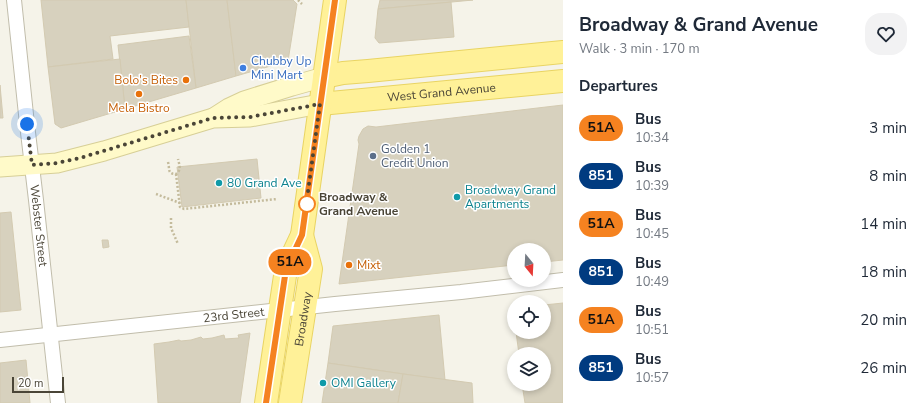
<!DOCTYPE html>
<meta charset="utf-8">
<style>
:root{--surface:#fff;--page:#f2f2f3;--text:#1f2937;--muted:#747a83}
body{margin:0;font-family:"Nunito Sans",sans-serif;background:var(--page);color:var(--text);height:100vh;display:flex;flex-direction:column;font-size:15px;white-space:nowrap}
*{box-sizing:border-box;margin:0}
p{font-size:13px;color:var(--muted)}
.icon{flex:none;width:22px;height:22px;fill:none;stroke:currentColor;stroke-width:2;stroke-linecap:round;stroke-linejoin:round}
.map{position:relative;flex:1;overflow:hidden}
.details{display:flex;flex-direction:column;background:var(--surface);width:360px}
.details>*{flex:none}
.badge{padding:0 8px;border-radius:13px;font-size:14px;line-height:26px}
.needle{width:26px;rotate:162deg}
.fabs{position:absolute;left:507px;top:243px;display:grid;gap:8px}
.fabs a{display:grid;place-items:center;width:44px;height:44px;border-radius:50%;background:var(--surface);box-shadow:0 2px 6px #0003;font-size:20px}
.scale{position:absolute;left:12px;bottom:10px;width:52px;box-sizing:border-box;padding-left:4px;border:2px solid #4a4537;border-top:0;font-size:11px;line-height:14px;white-space:nowrap;color:#4a4537;-webkit-text-stroke:3px #fff;paint-order:stroke}
.you{position:absolute;width:20px;height:20px;margin:-10px;border:3px solid #fff;border-radius:50%;background:#1a73e8;box-shadow:0 0 0 6px #1a73e833}
.map>.badge{position:absolute;translate:-50% -50%;box-shadow:0 0 0 2px #fff}
h2{padding:0 16px;font-size:15px;line-height:36px}
.round{display:grid;place-items:center;flex:none;width:42px;height:42px;border-radius:16px;background:var(--page)}
.headline{display:flex;align-items:center;justify-content:space-between;height:68px;padding:0 16px}
h1{font-size:19px;font-weight:700;line-height:30px}
ul{padding:0;list-style:none}
li{display:flex;align-items:center;gap:12px;height:48px;padding:0 16px}
li div{flex:1}
li b{display:block;font-size:15px}
li em{font-style:normal}
li .badge{min-width:44px;font-weight:700;text-align:center}
main{display:flex;flex:1;min-height:0}
.map>svg:first-child{display:block}
.building{fill:#d7d1be;stroke:#d3cab1}
.lines{fill:none;stroke-linecap:round;stroke-linejoin:round}
.street-casing{stroke:#c1bdab;stroke-width:16}
.secondary-casing{stroke:#d7cf97;stroke-width:21}
.primary-casing{stroke:#e9d463;stroke-width:24}
.path{stroke:#c4bb9c;stroke-width:2.5;stroke-dasharray:2 2;stroke-linecap:butt}
.street{stroke:#fff;stroke-width:14}
.secondary{stroke:#fffac9;stroke-width:19}
.primary{stroke:#fff198;stroke-width:22}
.line-casing{stroke:#fff;stroke-width:9}
.line{stroke:#f58220;stroke-width:6}
.walk{stroke:#4a4537;stroke-width:4;stroke-dasharray:0 7.2}
.shop-dot{fill:#3f7fe0;stroke:#fff;stroke-width:1.5}
.food-dot{fill:#e8710a;stroke:#fff;stroke-width:1.5}
.service-dot{fill:#5c6f8a;stroke:#fff;stroke-width:1.5}
.culture-dot{fill:#0f9aa8;stroke:#fff;stroke-width:1.5}
.stop-dot{fill:#fff;stroke:#f58220;stroke-width:2}
.labels{text-anchor:middle;stroke-width:3;stroke-linejoin:round;paint-order:stroke}
.shop-label{font-size:12px;fill:#366cbe;stroke:#fff;text-anchor:start}
.food-label{font-size:12px;fill:#c56008;stroke:#fff;text-anchor:end}
.street-label{font-size:12px;fill:#4a4537;stroke:#fff}
.service-label{font-size:12px;fill:#4e5e75;stroke:#fff;text-anchor:start}
.culture-label{font-size:12px;fill:#0d838f;stroke:#fff;text-anchor:start}
.stop-label{font-size:12px;font-weight:bold;fill:#4a4537;stroke:#fff;text-anchor:start}
</style>
<main>
<div class="map">
<svg width="563" height="403" viewBox="0 0 563 403">
<rect width="100%" height="100%" fill="#f5f3e9"/>
<!-- building -->
<g class="building">
<polygon points="41,0 186,0 189,27 110,36 113,59 48,67"/>
<polygon points="186,0 227,0 236,76 196,88"/>
<polygon points="227,0 293,0 297,4 288,61 236,76"/>
<polygon points="380,0 473,0 378,9"/>
<polygon points="451,2 454,37 379,43 375,38 378,9"/>
<polygon points="189,36 196,88 125,109 118,45"/>
<polygon points="120,59 125,109 61,128 55,124 48,67"/>
<polygon points="0,85 3,118 0,118"/>
<polygon points="563,105 563,260 544,262 544,250 514,250 514,265 339,284 359,144 358,140 359,136 363,129 368,126 376,127"/>
<polygon points="257,159 261,198 182,207 177,167"/>
<polygon points="11,212 21,310 0,312 0,213"/>
<polygon points="102,240 108,240 109,247 103,248"/>
<polygon points="563,303 563,403 525,403 522,384 544,384 544,354 519,354 516,332 544,332 544,305"/>
<polygon points="439,315 445,380 328,363 333,326"/>
<polygon points="250,333 240,403 158,403 154,344 169,342 179,340 181,341 191,340 201,337 203,339 212,338 224,335 225,339 239,338 238,335"/>
<polygon points="26,360 30,403 0,403 0,363"/>
<polygon points="328,363 403,374 398,403 322,403"/>
<polygon points="403,374 472,383 473,403 398,403"/>
</g>
<g class="lines">
<!-- street casing -->
<g class="street-casing">
<g id="street">
<path id="s1" d="M14,0l13,124 9,76 22,203"/>
<path id="s2" d="M0,340l335,-36 126,-12 102,-12"/>
</g>
</g>
<!-- secondary casing -->
<g class="secondary-casing">
<g id="secondary">
<polyline points="215,117 229,108 244,101 292,86 324,77"/>
<polyline points="0,167 57,163 104,151 213,118 250,117 320,104"/>
</g>
</g>
<!-- primary casing -->
<g class="primary-casing">
<g id="primary">
<polyline points="324,77 343,73 368,71 563,52"/>
<path id="s3" d="M320,104l243,-23"/>
<polyline points="266,403 286,269 302,235 335,0"/>
<path id="s4" d="M290,403l21,-134 -9,-34"/>
</g>
</g>
<!-- path -->
<g class="path">
<polyline points="298,0 302,4"/>
<path d="M168,162c2,7 -1,12 8,12 6,-4 3,-10 2,-15"/>
<polyline points="176,174 180,207 184,209 277,199"/>
<polyline points="156,194 180,203"/>
<polyline points="171,218 171,228 178,244"/>
</g>
<!-- street -->
<use href="#street" class="street"/>
<!-- secondary -->
<use href="#secondary" class="secondary"/>
<!-- primary -->
<use href="#primary" class="primary"/>
</g>
<g class="lines">
<!-- line casing -->
<g class="line-casing">
<polyline id="line" points="266,403 286,269 302,235 335,0"/>
</g>
<!-- line -->
<use href="#line" class="line"/>
<!-- walk -->
<polyline class="walk" points="27,124 32,165 57,163 80,158 213,118 250,117 320,104 306,206 307,204"/>
</g>
<!-- markers -->
<circle class="shop-dot" cx="243" cy="68" r="4"/>
<g class="food-dot">
<circle cx="186" cy="80" r="4"/>
<circle cx="139" cy="94" r="4"/>
<circle cx="349" cy="265" r="4"/>
</g>
<circle class="service-dot" cx="373" cy="156" r="4"/>
<g class="culture-dot">
<circle cx="219" cy="183" r="4"/>
<circle cx="457" cy="197" r="4"/>
<circle cx="323" cy="383" r="4"/>
</g>
<circle class="stop-dot" cx="307" cy="204" r="8"/>
<g class="labels">
<!-- shop labels -->
<g class="shop-label">
<text x="251" y="65">Chubby Up<tspan x="251" dy="14">Mini Mart</tspan></text>
</g>
<!-- food labels -->
<g class="food-label">
<text x="178" y="84">Bolo's Bites</text>
<text x="139" y="112" text-anchor="middle">Mela Bistro</text>
<text x="357" y="269" text-anchor="start">Mixt</text>
</g>
<!-- street labels -->
<g class="street-label">
<text dy="4" stroke="none"><textPath href="#s3" startOffset="122">West Grand Avenue</textPath></text>
<text dy="4" stroke="none"><textPath href="#s1" startOffset="227">Webster Street</textPath></text>
<text dy="4" stroke="none"><textPath href="#s2" startOffset="235">23rd Street</textPath></text>
<text dy="4" stroke="none"><textPath href="#s4" startOffset="85">Broadway</textPath></text>
</g>
<!-- service labels -->
<g class="service-label">
<text x="381" y="153">Golden 1<tspan x="381" dy="14">Credit Union</tspan></text>
</g>
<!-- culture labels -->
<g class="culture-label">
<text x="227" y="187">80 Grand Ave</text>
<text x="465" y="194">Broadway Grand<tspan x="465" dy="14">Apartments</tspan></text>
<text x="331" y="387">OMI Gallery</text>
</g>
<!-- stop labels -->
<g class="stop-label">
<text x="319" y="201">Broadway &amp;<tspan x="319" dy="14">Grand Avenue</tspan></text>
</g>
</g>
</svg>
<div class="fabs">
<a><svg class="needle" viewBox="-14 -14 28 28"><path d="M0-13l5 13h-10z" fill="#e53935"/><path d="M0 13l5-13h-10z" fill="#747a83"/></svg></a>
<a><svg class="icon" aria-label="locate" viewBox="0 0 24 24"><circle cx="12" cy="12" r="6"/><path d="M12 2v4M12 18v4M2 12h4M18 12h4"/></svg></a>
<a><svg class="icon" aria-label="layers" viewBox="0 0 24 24"><path d="M12 4l9 5-9 5-9-5zM3 14l9 5 9-5"/></svg></a>
</div>
<div class="scale">20 m</div>
<div class="you" style="left:27px;top:124px"></div>
<b class="badge" style="left:290px;top:262px;background:#f58220;color:#111">51A</b>
</div>
<section class="details">
<div class="headline"><div><h1>Broadway &amp; Grand Avenue</h1><p>Walk · 3 min · 170 m</p></div><a class="round"><svg class="icon" aria-label="heart" viewBox="0 0 24 24"><path d="M12 20l-8-8c-3-5 5-10 8-4 3-6 11-1 8 4z"/></svg></a></div>
<h2>Departures</h2>
<ul>
<li><span class="badge" style="background:#f58220;color:#111">51A</span><div><b>Bus</b><p>10:34</p></div><em>3 min</em></li>
<li><span class="badge" style="background:#003b80;color:#fff">851</span><div><b>Bus</b><p>10:39</p></div><em>8 min</em></li>
<li><span class="badge" style="background:#f58220;color:#111">51A</span><div><b>Bus</b><p>10:45</p></div><em>14 min</em></li>
<li><span class="badge" style="background:#003b80;color:#fff">851</span><div><b>Bus</b><p>10:49</p></div><em>18 min</em></li>
<li><span class="badge" style="background:#f58220;color:#111">51A</span><div><b>Bus</b><p>10:51</p></div><em>20 min</em></li>
<li><span class="badge" style="background:#003b80;color:#fff">851</span><div><b>Bus</b><p>10:57</p></div><em>26 min</em></li>
</ul>
</section>
</main>
